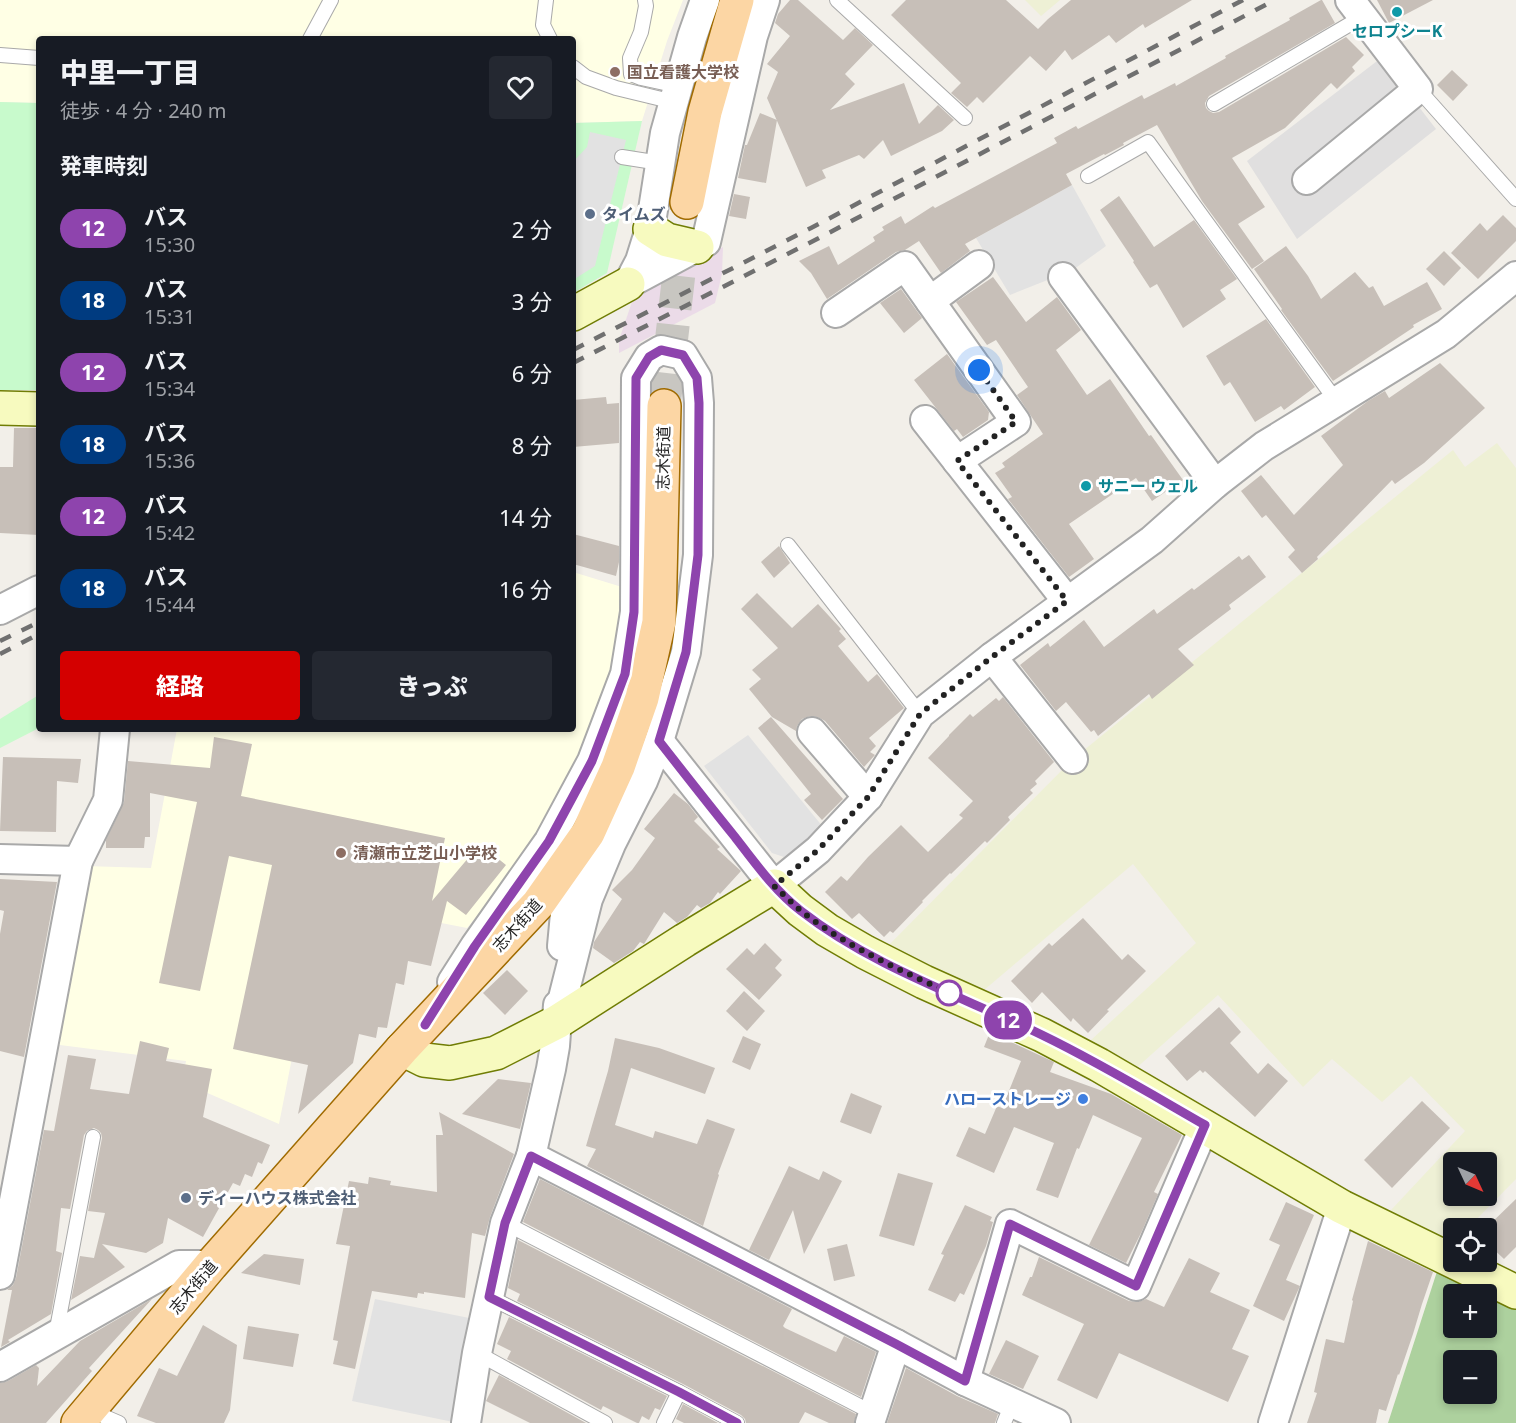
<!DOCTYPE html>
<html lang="ja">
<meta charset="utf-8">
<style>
:root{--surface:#171b24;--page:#242831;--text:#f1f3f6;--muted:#9ea1a6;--accent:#d40000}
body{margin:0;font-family:"Noto Sans","Noto Sans JP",sans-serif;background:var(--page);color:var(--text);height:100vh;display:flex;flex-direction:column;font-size:22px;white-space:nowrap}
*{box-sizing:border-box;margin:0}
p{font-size:20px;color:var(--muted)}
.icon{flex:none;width:33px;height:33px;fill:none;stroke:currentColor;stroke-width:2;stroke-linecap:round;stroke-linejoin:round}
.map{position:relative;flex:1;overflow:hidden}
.side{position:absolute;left:36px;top:36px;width:540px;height:696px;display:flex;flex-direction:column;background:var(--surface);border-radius:6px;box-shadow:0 3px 9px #0003}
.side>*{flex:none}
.badge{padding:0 12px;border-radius:20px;font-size:21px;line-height:39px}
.needle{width:39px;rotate:134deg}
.tools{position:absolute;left:1443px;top:1152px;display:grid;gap:12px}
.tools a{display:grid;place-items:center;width:54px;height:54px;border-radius:6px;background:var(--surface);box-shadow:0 3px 9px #0003;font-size:30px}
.you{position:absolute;width:30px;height:30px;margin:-15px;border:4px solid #fff;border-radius:50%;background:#1a73e8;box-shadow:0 0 0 9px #1a73e833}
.map>.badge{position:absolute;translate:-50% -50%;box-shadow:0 0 0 3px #fff}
h2{padding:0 24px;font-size:22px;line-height:54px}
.round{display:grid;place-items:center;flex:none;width:63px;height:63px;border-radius:6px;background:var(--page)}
.headline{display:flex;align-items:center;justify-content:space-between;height:102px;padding:0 24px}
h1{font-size:28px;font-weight:800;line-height:45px}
.primary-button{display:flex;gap:12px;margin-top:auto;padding:12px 24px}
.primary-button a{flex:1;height:69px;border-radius:6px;background:var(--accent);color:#fff;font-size:24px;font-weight:800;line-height:69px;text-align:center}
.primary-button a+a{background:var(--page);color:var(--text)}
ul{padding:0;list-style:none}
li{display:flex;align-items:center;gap:18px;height:72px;padding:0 24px}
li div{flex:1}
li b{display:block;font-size:22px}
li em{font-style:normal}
li .badge{min-width:66px;font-weight:700;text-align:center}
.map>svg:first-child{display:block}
.residential{fill:#e0dfdf}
.industrial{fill:#ebdbe8}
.education{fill:#ffffe5}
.farmland{fill:#eef0d5;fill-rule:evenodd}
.forest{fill:#add19e;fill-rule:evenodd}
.park{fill:#c8facc}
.parking{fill:#e2e2e2}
.building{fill:#c7bfb8}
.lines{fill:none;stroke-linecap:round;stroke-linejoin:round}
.primary-tunnel{stroke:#c8c6c1;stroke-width:33;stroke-dasharray:33 16;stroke-linecap:butt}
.lane-casing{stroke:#a9a9a9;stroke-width:16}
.street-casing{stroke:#a9a9a9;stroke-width:32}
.secondary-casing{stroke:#707d05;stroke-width:36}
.primary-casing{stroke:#a06b00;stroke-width:36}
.lane{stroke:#fff;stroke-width:14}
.street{stroke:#fff;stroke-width:28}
.secondary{stroke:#f7fabf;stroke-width:33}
.primary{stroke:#fcd6a4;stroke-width:33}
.rail{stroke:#707070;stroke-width:4.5;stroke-dasharray:12 12;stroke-linecap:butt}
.line-casing{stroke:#fff;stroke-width:14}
.line{stroke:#8e44ad;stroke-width:9}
.walk{stroke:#222;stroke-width:6;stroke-dasharray:0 10.8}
.culture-dot{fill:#0f9aa8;stroke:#fff;stroke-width:2}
.education-dot{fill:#8d6e63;stroke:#fff;stroke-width:2}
.service-dot{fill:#5c6f8a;stroke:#fff;stroke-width:2}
.stop-dot{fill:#fff;stroke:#8e44ad;stroke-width:3}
.shop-dot{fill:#3f7fe0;stroke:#fff;stroke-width:2}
.labels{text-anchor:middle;stroke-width:6;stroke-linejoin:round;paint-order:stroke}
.culture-label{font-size:16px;font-weight:bold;fill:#0d838f;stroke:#fff}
.education-label{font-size:16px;font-weight:bold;fill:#785e54;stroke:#fff;text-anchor:start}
.service-label{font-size:16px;font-weight:bold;fill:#4e5e75;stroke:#fff;text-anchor:start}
.street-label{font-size:16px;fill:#222;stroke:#fff}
.shop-label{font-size:16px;font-weight:bold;fill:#366cbe;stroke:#fff;text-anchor:end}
</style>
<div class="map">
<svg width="1516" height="1423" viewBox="0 0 1516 1423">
<rect width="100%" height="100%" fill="#f2efe9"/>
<!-- residential -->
<polygon class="residential" points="1381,58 1436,129 1297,239 1247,161"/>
<!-- industrial -->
<polygon class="industrial" points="723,247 722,274 715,303 619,353 619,340 634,296"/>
<!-- education -->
<g class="education">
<polygon points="0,0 683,0 667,41 642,121 573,123 573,39 39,39 39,103 0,102"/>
<polygon points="573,572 622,587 627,606 615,671 582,757 538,840 467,928 323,900 279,1124 182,1082 186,1061 52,1044 84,866 151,868 177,729 573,729"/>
</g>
<!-- farmland -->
<g class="farmland">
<polygon points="1025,0 1060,0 1041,16"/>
<path d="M1497,443l19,25v711l-48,49h-14l-1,16 -76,-19 88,-94 -54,-55 -29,26 -50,-43 -29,28 -85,-92 -94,84 -47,-26 119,-110 -63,-79 -163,138 -94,-44 197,-199 380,-309 12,17zM1454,1162h32v34h-32z"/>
</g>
<!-- forest -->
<path class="forest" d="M1442,1256l74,36v131h-128zM1454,1294h32v34h-32zM1454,1360h32v34h-32z"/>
<!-- park -->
<g class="park">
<polygon points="0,102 39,103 39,390 0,390"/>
<polygon points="642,121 607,273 573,293 573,123"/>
<polygon points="37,696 39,696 39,728 0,748 0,719"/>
</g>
<!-- parking -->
<g class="parking">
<polygon points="590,132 626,140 595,266 573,280 573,162 587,147"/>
<polygon points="1072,185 1106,246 1063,277 1050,279 1010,295 976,238"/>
<polygon points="748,735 823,827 784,857 772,853 704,766"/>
<polygon points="375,1299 484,1321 458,1423 352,1401"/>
</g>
<!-- building -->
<g class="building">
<polygon points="790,0 798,0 843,40 855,28 873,45 845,74 855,84 830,110 904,83 919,124 938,105 954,120 942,131 891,156 883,140 864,159 859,155 822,170 826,178 806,187 767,98 778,72 767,64 790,36 775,23 778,14"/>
<polygon points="906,0 1006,0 1038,29 1048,19 1071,0 1192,0 1145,28 1143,24 1116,43 1109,35 1072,60 1065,50 1046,71 1030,56 983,103 977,97 967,107 951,93 961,83 891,15"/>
<polygon points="1321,0 1322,0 1335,23 1209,96 1205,103 1206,108 1209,111 1213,113 1219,112 1346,37 1364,55 1352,67 1355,71 1337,89 1331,83 1285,128 1232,158 1265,207 1238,224 1264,261 1252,269 1202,201 1157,125 1123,143 1124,145 1105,155 1104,154 1066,174 1072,185 965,244 970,251 941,273 919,241 905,250 896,252 827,299 811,273 799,261 829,246 838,265 875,241 873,237 884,230 882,227 901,216 905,224 933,206 935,208 1057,143 1054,138 1076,126 1078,129 1142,95 1144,99 1175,83 1176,86 1226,58 1225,56 1290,20 1289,18"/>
<polygon points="1377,0 1433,0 1389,23"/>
<polygon points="1452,70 1468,85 1453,101 1437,85"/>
<polygon points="760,113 777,120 766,183 738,178 745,145 747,145"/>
<polygon points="734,194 750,197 746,219 729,216"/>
<polygon points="1119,196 1154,247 1194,220 1237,279 1220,290 1226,299 1183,328 1157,284 1150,288 1133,262 1134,261 1100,210"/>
<polygon points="1503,215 1516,228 1516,241 1478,279 1451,253 1480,223 1487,231"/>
<polygon points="1286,246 1308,276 1321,299 1355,272 1369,288 1373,286 1384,306 1427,282 1442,309 1413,325 1414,327 1333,381 1281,310 1282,309 1254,269"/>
<polygon points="1444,251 1461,268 1444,286 1426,269"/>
<polygon points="993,277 1026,322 1057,297 1081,330 1056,350 1087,395 1110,379 1149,436 1151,435 1183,480 1152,501 1136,478 1069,524 1094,559 1069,577 1008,499 1012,497 995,473 1005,467 1002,463 1043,434 1017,395 1028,387 996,340 987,345 956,302"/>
<polygon points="901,289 922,318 904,333 880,303"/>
<polygon points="1266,319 1315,387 1284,410 1281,406 1255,422 1230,382 1224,386 1206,356"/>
<polygon points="947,354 989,412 988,420 963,437 957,429 954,431 914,380"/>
<polygon points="1440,363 1485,408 1424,463 1395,484 1392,480 1317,557 1318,559 1302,573 1288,557 1295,550 1266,515 1262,518 1241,491 1261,475 1294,515 1343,465 1321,436 1368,401 1385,391 1389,398"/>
<polygon points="606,397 607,404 619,403 619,443 573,447 573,400"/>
<polygon points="14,428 39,428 39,535 0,533 0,467 13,467"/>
<polygon points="573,534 619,546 619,562 616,576 573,564"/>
<polygon points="779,546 790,563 774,578 761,562"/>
<polygon points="1249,555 1266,577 1229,605 1231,609 1178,649 1194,665 1152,699 1149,694 1098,736 1094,730 1091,732 1066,702 1056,711 1020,665 1048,643 1050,647 1084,620 1104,647 1154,609 1157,614 1192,588 1194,590 1239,556 1242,560"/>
<polygon points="757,593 792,628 818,604 841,629 839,631 846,639 838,646 868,682 877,674 904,708 869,738 876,746 870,752 875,755 864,767 825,721 818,717 810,716 802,719 797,726 796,731 772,717 749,689 761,679 752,670 778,648 741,609"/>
<polygon points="1003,697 1054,762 1035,781 1037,784 1030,790 1033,793 1008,817 1010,820 987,843 985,841 951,874 950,873 922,901 923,902 893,933 890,931 884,937 859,913 852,919 825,892 841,876 847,881 868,857 901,825 928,852 963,818 959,815 973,801 928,758 949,736 949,735 970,714 973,717 996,698 999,701"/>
<polygon points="771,717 843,799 822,820 804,800 811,794 758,728"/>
<polygon points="214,737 252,744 241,796 445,838 432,901 480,844 506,865 466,915 447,901 431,966 408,961 404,985 396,983 387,1028 378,1027 376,1038 359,1034 353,1063 298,1114 308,1065 233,1049 272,865 229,856 200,991 159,983 197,802 150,793 150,837 145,837 144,848 106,848 106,840 124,802 128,761 210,768"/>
<polygon points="3,757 81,759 78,783 57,781 56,832 0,831"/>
<polygon points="674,793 688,804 698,817 694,821 720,847 717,849 741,871 720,894 718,892 710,903 701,908 697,905 687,917 677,923 664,912 644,944 640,942 633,951 614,963 593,948 594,942 622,899 612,890 632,870 655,838 644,829"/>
<polygon points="0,879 57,882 24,1057 0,1051 0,934 4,911 0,910"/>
<polygon points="1083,918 1122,960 1128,954 1146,971 1107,1010 1109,1011 1088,1033 1073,1018 1071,1022 1042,992 1032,1003 1011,981 1049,943 1052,946"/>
<polygon points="765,943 782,960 775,968 782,975 759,1000 726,969 747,948 754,955"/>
<polygon points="507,970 528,991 505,1015 483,993"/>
<polygon points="744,991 765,1011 747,1031 726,1011"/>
<polygon points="1219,1007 1241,1032 1230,1043 1258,1074 1268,1063 1288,1081 1255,1117 1205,1071 1203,1073 1200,1070 1187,1081 1165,1056"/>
<polygon points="990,1032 1054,1062 1050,1072 1111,1094 1182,1135 1154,1192 1158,1194 1142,1231 1126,1263 1089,1245 1142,1138 1093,1115 1079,1149 1077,1148 1058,1198 1036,1190 1054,1143 1014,1127 994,1173 956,1156 969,1127 985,1134 997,1106 1002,1108 1021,1061 984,1047"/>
<polygon points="743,1036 761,1044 750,1070 732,1062"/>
<polygon points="615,1038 659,1048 715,1068 705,1094 631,1068 615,1125 653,1138 655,1131 697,1144 707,1119 735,1129 718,1174 719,1175 703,1226 587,1166 596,1149 586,1146 608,1071"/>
<polygon points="140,1041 169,1048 166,1061 212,1069 203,1117 270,1145 262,1164 258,1162 252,1177 245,1174 240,1186 233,1183 203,1237 168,1218 163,1243 146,1253 102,1244 125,1267 71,1300 80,1256 94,1258 105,1213 88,1211 102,1138 101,1133 98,1130 94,1128 87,1131 84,1135 70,1209 61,1208 56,1251 62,1253 51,1314 8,1340 10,1342 1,1347 12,1290 7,1290 13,1285 16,1278 44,1130 54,1131 68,1055 96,1059 90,1089 129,1094"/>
<polygon points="498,1079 531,1083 520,1129 462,1114"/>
<polygon points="851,1093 882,1106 871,1134 840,1122"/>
<polygon points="1422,1101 1450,1128 1392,1188 1364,1160"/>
<polygon points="439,1112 514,1154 490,1217 485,1236 472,1233 465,1298 424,1292 424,1294 418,1293 417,1298 372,1291 355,1369 333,1364 338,1341 333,1340 350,1246 336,1244 349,1181 368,1184 369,1177 391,1181 390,1185 437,1192 436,1135 443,1135"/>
<polygon points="789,1166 819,1180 823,1171 842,1181 804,1254 793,1210 769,1260 749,1250"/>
<polygon points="898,1173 933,1183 914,1246 879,1236"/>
<polygon points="540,1179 792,1309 783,1326 785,1328 836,1352 844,1336 876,1352 861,1397 523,1222"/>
<polygon points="1516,1199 1516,1247 1504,1259 1486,1242 1486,1228"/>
<polygon points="1286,1202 1314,1215 1286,1280 1300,1286 1284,1321 1253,1306 1280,1245 1269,1240"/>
<polygon points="965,1205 992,1217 990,1221 993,1222 986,1246 964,1295 960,1293 955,1302 928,1290 944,1255 941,1254"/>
<polygon points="518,1240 856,1414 854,1423 829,1423 805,1412 799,1423 746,1423 745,1419 741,1415 683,1384 517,1301 520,1294 508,1288"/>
<polygon points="1368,1241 1433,1272 1422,1304 1413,1334 1399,1375 1398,1374 1386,1411 1379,1409 1376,1423 1307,1423 1317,1393 1314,1392 1326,1339 1344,1343 1353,1301 1352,1300"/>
<polygon points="847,1244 855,1276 834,1281 827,1249"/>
<polygon points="264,1254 304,1259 300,1285 241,1273"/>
<polygon points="1039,1257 1129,1301 1138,1302 1146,1299 1164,1307 1189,1258 1220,1273 1210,1292 1250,1310 1232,1349 1249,1356 1228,1402 1119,1353 1097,1399 1057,1380 1084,1324 1022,1295 1030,1277 1032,1277"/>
<polygon points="152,1299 89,1368 92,1371 46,1423 0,1423 0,1383 8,1381 36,1365 39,1368 37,1386 80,1341"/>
<polygon points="509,1317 667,1396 660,1410 655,1408 649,1420 642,1416 639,1423 637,1423 603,1406 601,1410 507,1359 511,1351 497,1344"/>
<polygon points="203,1325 237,1345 230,1410 224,1423 156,1423 137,1416 159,1368 177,1376"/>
<polygon points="248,1326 299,1334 293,1367 243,1359"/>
<polygon points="1006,1340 1039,1356 1023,1389 989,1374"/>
<polygon points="906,1368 957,1396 998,1414 995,1423 887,1423"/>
<polygon points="499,1375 586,1423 530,1423 486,1401"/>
<polygon points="683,1404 718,1423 684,1423 676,1419"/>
</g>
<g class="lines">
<!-- primary-tunnel -->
<polyline class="primary-tunnel" points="664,406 687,202"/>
<!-- lane casing -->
<g class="lane-casing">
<g id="lane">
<polyline points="546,0 543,25 550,39"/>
<polyline points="645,0 646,6 641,32 630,58 631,74 641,78 678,86"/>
<polyline points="837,0 965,118"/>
<polyline points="310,39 331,0"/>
<polyline points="0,55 39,58"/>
<polyline points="573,67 586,77 616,88 674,102"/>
<polyline points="1418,89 1516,199"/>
<polyline points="1214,104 1362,17"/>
<polyline points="622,157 660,163"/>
<polyline points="1088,176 1148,142 1337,402"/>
<polyline points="788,545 920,714"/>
<polyline points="505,1223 873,1413"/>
<polyline points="489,1297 679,1392 737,1423"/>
<polyline points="56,1334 93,1137"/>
<polyline points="477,1353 605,1423"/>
<polyline points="89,1410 119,1423"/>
<polyline points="664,1423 679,1392"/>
<polyline points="1004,1423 1012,1403"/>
</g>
</g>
<!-- street casing -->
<g class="street-casing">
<g id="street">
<polyline points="1307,180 1418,89 1350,0"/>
<polyline points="1063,277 1215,484"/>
<polyline points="628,284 706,242 753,36 765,0"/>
<polyline points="628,284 640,261 650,229 665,133 692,37 705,0"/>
<polyline points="930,301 979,265"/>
<polyline points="836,313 905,266 1016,422 957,461"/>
<polyline points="925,420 1067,601"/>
<polyline points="0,610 39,590"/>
<polyline points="992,657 1073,759"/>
<polyline points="812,732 868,797"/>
<polyline points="659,741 774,886 818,850 868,797 920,714 992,657 1152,540 1215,484 1264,446 1446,334 1516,276"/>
<polyline points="0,859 78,861"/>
<polyline points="562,946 566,903 583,848"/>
<polyline points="452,982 475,946 549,841 592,761 625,674 635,612 636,378 649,357 661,350 683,355 697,378 699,403 698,555 686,652 659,741 643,781 611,844 588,899 557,1022"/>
<polyline points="531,1156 896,1344 965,1381 1056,1423"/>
<polyline points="0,1275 78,861 108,800 115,729"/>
<polyline points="0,1367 179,1265 211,1265"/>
<polyline points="965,1381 1010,1224 1136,1286 1205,1125"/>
<polyline points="466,1423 477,1353 505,1223 531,1156 551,1069 555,1046 558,1005"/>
<polyline points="870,1423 896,1344"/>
<polyline points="1273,1423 1342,1207"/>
</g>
</g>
<!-- secondary casing -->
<g class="secondary-casing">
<g id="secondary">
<polyline points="650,229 667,240 697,247"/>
<polyline points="573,314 628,284"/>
<polyline points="0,408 39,409"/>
<polyline points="402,1049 424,1060 450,1063 496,1053 557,1022 685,940 774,886 800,910 827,930 865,952 924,982 1042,1035 1099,1065 1342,1207 1516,1292"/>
</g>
</g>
<!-- primary casing -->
<g class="primary-casing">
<g id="primary">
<polyline points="687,202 705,112 737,0"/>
<polyline points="78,1423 211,1265 402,1049 538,904 588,833 618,767 642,698 659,622 664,406"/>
</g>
</g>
<!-- lane -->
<use href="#lane" class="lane"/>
<!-- street -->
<use href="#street" class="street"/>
<!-- secondary -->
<use href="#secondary" class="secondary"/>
<!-- primary -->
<use href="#primary" class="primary"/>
<!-- rail -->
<g class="rail">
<polyline points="573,350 811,228 1243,0"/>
<polyline points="573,363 817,239 1275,0"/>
<polyline points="0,641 39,622"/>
<polyline points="0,654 39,634"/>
</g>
</g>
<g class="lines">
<!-- line casing -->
<g class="line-casing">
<path id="line" d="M425,1025l50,-79 74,-105 43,-80 33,-87 9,-62 2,-234 13,-21 12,-7 22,5 14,23 2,25 -1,152 -12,97 -27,89c25,32 50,64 76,96 20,26 40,54 66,74 72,56 160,85 241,124 56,27 109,59 163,90l-69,161 -126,-62 -45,157 -69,-37 -365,-188 -26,67 -16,74 190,95 58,31"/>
</g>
<!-- line -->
<use href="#line" class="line"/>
<!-- walk -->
<path class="walk" d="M949,993l5,2c-52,-24 -107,-48 -153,-84 -9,-8 -18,-17 -27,-25l44,-36 50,-53 52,-83 72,-57 75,-56 -110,-140 59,-39 -37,-52"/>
</g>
<!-- markers -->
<g class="culture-dot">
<circle cx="1397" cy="12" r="6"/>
<circle cx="1086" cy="486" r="6"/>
</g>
<g class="education-dot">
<circle cx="615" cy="72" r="6"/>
<circle cx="341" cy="853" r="6"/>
</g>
<g class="service-dot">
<circle cx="590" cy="214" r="6"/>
<circle cx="186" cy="1198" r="6"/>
</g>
<circle class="stop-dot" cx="949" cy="993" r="12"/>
<circle class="shop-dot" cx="1083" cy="1099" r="6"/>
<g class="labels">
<!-- culture labels -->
<g class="culture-label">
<text x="1397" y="37">セロプシーK</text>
<text x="1098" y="492" text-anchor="start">サニー ウェル</text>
</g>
<!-- education labels -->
<g class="education-label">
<text x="627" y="78">国立看護大学校</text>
<text x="353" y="859">清瀬市立芝山小学校</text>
</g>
<!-- service labels -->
<g class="service-label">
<text x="602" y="220">タイムズ</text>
<text x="198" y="1204">ディーハウス株式会社</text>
</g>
<!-- street labels -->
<g class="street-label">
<text transform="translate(663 458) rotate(-89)" y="6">志木街道</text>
<text transform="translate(517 925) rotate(-48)" y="6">志木街道</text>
<text transform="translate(193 1287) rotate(-50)" y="6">志木街道</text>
</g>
<!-- shop labels -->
<g class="shop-label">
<text x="1071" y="1105">ハローストレージ</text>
</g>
</g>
</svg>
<div class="tools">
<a><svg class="needle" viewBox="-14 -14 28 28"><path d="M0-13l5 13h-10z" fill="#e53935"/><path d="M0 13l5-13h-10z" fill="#9ea1a6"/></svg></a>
<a><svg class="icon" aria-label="locate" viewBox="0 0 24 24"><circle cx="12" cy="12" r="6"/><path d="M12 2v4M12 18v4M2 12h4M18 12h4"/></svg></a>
<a>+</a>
<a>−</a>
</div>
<div class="you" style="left:979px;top:370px"></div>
<b class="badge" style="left:1008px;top:1020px;background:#8e44ad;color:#fff">12</b>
<section class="side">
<div class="headline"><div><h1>中里一丁目</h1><p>徒歩 · 4 分 · 240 m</p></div><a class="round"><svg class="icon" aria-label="heart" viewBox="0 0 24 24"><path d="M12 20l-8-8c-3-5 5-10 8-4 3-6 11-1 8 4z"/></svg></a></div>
<h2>発車時刻</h2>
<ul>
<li><span class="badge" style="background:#8e44ad;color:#fff">12</span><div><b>バス</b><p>15:30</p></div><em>2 分</em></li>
<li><span class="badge" style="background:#003b80;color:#fff">18</span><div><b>バス</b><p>15:31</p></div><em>3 分</em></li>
<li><span class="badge" style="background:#8e44ad;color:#fff">12</span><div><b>バス</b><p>15:34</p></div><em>6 分</em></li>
<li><span class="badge" style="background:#003b80;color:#fff">18</span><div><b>バス</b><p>15:36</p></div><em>8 分</em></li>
<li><span class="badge" style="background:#8e44ad;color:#fff">12</span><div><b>バス</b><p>15:42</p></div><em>14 分</em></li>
<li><span class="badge" style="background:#003b80;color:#fff">18</span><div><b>バス</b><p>15:44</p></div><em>16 分</em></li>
</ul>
<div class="primary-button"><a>経路</a><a>きっぷ</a></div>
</section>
</div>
